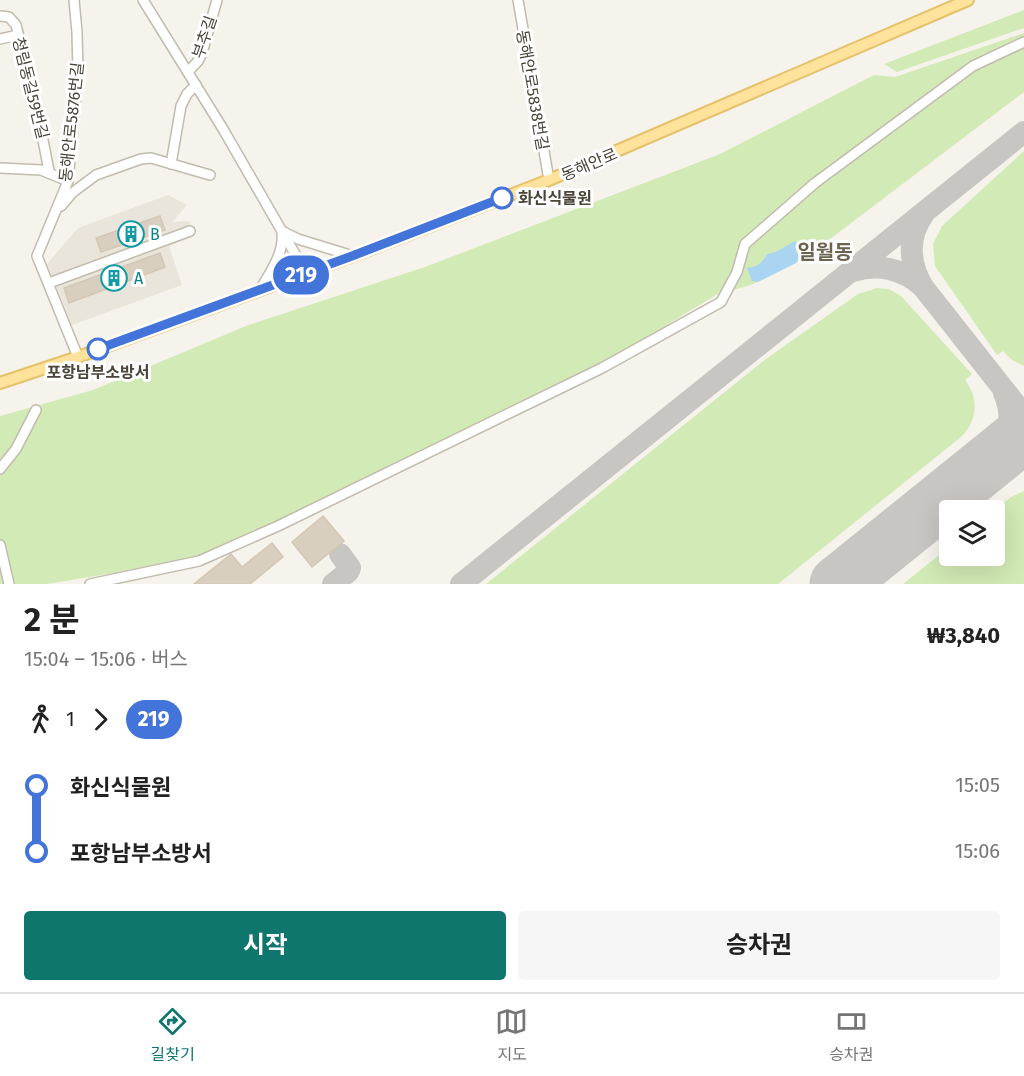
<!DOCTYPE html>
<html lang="ko">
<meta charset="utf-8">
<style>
:root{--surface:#fff;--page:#f6f6f6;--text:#222;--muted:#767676;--line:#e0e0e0;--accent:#0f766e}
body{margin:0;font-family:"Fira Sans","Noto Sans KR",sans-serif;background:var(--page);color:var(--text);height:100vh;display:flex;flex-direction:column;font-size:22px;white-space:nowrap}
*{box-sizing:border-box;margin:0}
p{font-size:20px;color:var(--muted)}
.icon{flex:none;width:33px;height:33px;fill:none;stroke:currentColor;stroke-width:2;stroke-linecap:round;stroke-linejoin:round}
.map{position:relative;height:584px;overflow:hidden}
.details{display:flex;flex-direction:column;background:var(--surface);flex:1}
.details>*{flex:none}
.badge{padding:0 12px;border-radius:20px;font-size:21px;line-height:39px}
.controls{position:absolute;left:939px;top:500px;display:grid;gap:12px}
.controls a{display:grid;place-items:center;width:66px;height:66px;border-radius:6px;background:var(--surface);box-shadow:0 6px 24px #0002;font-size:30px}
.map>.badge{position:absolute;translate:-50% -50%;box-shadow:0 0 0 3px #fff}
.legs{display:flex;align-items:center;gap:9px;height:66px;padding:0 24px;font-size:20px}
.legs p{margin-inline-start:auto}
.summary{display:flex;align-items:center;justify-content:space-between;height:102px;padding:0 24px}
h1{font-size:33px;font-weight:700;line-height:45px}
.primary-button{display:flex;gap:12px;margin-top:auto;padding:12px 24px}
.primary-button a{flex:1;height:69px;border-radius:6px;background:var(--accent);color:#fff;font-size:24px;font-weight:700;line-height:69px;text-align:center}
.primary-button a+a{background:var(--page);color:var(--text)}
ul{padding:0 24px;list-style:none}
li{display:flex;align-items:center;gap:21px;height:66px;font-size:22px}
li i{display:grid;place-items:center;width:9px;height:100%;margin:0 8px;background:currentColor}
li i::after{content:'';width:15px;height:15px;margin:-8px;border:4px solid;border-radius:50%;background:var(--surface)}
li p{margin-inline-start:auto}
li:first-child i{background:linear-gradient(#0000 50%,currentColor 0)}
li:last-child i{background:linear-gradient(currentColor 50%,#0000 0)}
.dock{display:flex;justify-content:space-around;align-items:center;height:84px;border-top:2px solid var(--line);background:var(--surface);font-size:16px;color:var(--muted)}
.dock a{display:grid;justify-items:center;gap:3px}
.dock .on{color:var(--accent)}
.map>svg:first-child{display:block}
.residential{fill:#eae5da}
.green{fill:#d2eab5}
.water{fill:#a9d4f2}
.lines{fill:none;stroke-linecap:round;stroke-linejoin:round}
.taxiway{stroke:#c8c6c3;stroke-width:22}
.runway{stroke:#c8c6c3;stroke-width:57}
.building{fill:#d8cfc1;stroke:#d3c7b4;stroke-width:1.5}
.minor-casing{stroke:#c2bbae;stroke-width:12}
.major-casing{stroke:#e6c16a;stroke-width:14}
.minor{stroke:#fff;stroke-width:9}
.major{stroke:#ffe39c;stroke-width:10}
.line-1-casing{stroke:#fff;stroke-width:14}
.line-1{stroke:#4374d9;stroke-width:9}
.stop-1-dot{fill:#fff;stroke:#4374d9;stroke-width:3}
.labels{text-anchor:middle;stroke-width:6;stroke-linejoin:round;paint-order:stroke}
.street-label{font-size:16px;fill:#4b4439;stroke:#fff}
.stop-label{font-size:16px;font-weight:bold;fill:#4b4439;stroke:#fff;text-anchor:start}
.culture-label{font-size:16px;fill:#0d838f;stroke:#fff;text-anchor:start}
.quarter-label{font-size:20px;font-weight:bold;fill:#6e6250;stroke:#fff}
</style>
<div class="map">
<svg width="1024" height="584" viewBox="0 0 1024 584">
<rect width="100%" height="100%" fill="#f6f3ec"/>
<!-- residential -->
<polygon class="residential" points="168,195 187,205 172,222 189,221 195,236 169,246 182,285 72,325 47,264 78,228"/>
<!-- green -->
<g class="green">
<polygon points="1024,10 1024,28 897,72 884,64"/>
<polygon points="1024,33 1024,92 805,258 751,285 716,295 620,353 361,484 198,559 47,584 0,584 0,416 93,390 246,326 425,267 720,154 874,75 895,77"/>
<polygon points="1024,151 1024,366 1012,360 1003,351 997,355 935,266 933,244 942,226"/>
<path d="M877,288l12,1 12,7 71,78 -7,6c14,18 13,40 -4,57l-183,147h-292l280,-225 92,-65z"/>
<polygon points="1024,491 1024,584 903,584 949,547 950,555 994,555 995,510 1011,497"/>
</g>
<!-- water -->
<path class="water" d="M795,241l3,3 -2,7 4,6 -4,6 -38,19 -6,-1 -5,-13c10,-1 16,-5 20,-14l9,-2z"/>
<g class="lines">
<!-- taxiway -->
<g class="taxiway">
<path d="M853,271c25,-8 51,-2 70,16 -14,-23 -16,-49 0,-72"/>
<polyline points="923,287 1024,415"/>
<path d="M999,454c12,-19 14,-40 5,-61"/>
<polyline points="999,454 1024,451"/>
<polyline points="333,584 348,572 350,568 340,554"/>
<polyline points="461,584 1024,132"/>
</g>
<!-- runway -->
<polyline class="runway" points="838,584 1024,434"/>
</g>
<!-- building -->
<g class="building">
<polygon points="160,216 165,230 101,252 96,238"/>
<polygon points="160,253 165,267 69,303 64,288"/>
<polygon points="323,516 344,541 312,567 292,542"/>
<polygon points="272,543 283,557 250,584 194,584 231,554 242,567"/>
</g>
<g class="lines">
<!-- minor casing -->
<g class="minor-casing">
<g id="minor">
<polyline points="74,0 77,32 78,72 68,181 37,256 78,357"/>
<polyline points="143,0 223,129 306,273"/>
<polyline points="518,0 549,180"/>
<polyline points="0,16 9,17 16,25 35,99 49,171"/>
<polyline points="0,39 18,35"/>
<polyline points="188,72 198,61 202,53 217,0"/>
<polyline points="171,164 181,106 187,94 196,85"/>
<polyline points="0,168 41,170 68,181"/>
<polyline points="61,206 72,193 96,175 141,159 151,158 210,175"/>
<polyline points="284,232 298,239 353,256"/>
<polyline points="49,283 190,231"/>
<path d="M260,290c10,-18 24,-36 22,-57"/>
<polyline points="0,469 16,449 36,410"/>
<polyline points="0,545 9,584"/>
<polyline points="90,584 199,561 278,526 602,368 721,302 737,272 745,244 815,183 973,66 1024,42"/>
</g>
</g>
<!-- major casing -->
<g class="major-casing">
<polyline id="major" points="0,383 78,357 353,256 549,180 968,0"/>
</g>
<!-- minor -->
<use href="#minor" class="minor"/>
<!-- major -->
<use href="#major" class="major"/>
</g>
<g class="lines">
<!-- line-1 casing -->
<g class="line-1-casing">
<polyline id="line-1" points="98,349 352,256 502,198"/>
</g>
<!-- line-1 -->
<use href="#line-1" class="line-1"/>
</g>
<!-- icons -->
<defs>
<g id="building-ring" transform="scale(1.35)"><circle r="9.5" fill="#fff" stroke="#0f9aa8" stroke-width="1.5"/><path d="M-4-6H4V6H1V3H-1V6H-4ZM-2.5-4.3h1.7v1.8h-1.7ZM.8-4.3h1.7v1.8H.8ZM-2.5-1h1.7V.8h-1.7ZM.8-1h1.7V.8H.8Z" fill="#0f9aa8"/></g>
</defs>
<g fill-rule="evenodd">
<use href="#building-ring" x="131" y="234"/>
<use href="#building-ring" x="114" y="278"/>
</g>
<!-- markers -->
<g class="stop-1-dot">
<circle cx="502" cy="198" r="10"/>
<circle cx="98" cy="349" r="10"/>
</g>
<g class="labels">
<!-- street labels -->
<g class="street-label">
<text transform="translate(204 37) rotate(-71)" y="6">부추길</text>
<text transform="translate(31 88) rotate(76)" y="6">청림동길59번길</text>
<text transform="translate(533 90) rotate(80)" y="6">동해안로5838번길</text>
<text transform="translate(71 122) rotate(-84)" y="6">동해안로5876번길</text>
<text transform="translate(589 164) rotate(-23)" y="6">동해안로</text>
</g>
<!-- stop labels -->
<g class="stop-label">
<text x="518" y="204">화신식물원</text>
<text x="98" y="378" text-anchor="middle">포항남부소방서</text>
</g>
<!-- culture labels -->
<g class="culture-label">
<text x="150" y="240">B</text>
<text x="134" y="284">A</text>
</g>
<!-- quarter labels -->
<g class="quarter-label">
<text x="825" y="259">일월동</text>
</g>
</g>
</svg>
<div class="controls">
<a><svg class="icon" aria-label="layers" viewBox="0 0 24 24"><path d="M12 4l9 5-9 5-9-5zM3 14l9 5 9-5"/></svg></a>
</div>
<b class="badge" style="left:301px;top:275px;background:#4374d9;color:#fff">219</b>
</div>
<section class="details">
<div class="summary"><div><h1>2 분</h1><p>15:04 – 15:06 · 버스</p></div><b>₩3,840</b></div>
<div class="legs"><svg class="icon" aria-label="walk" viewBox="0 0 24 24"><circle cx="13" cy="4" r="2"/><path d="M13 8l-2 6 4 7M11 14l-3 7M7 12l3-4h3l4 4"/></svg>1<svg class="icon" aria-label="forward" viewBox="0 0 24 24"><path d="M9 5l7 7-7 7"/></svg><b class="badge" style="background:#4374d9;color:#fff">219</b></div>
<ul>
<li><i style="color:#4374d9"></i><b>화신식물원</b><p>15:05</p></li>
<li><i style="color:#4374d9"></i><b>포항남부소방서</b><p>15:06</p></li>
</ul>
<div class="primary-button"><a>시작</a><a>승차권</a></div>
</section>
<nav class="dock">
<a class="on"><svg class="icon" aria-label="directions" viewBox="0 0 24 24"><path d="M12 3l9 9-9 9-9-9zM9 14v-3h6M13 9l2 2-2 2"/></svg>길찾기</a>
<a><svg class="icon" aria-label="map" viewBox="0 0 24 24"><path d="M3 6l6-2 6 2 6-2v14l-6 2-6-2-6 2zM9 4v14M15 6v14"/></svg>지도</a>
<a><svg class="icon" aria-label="tickets" viewBox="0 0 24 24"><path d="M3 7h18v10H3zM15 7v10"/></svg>승차권</a>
</nav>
